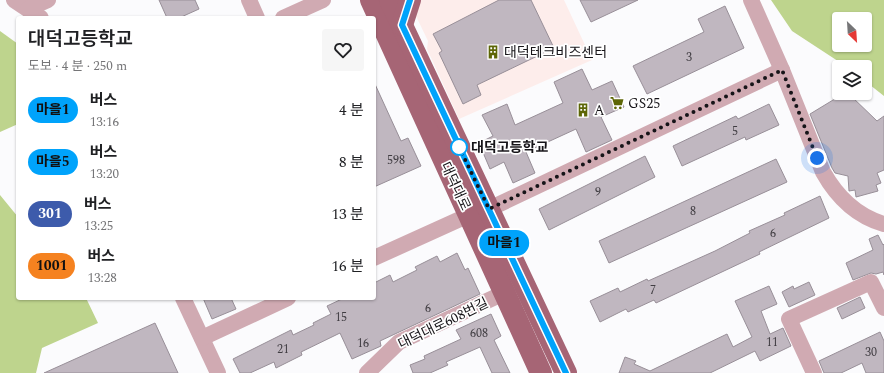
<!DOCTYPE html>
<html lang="ko">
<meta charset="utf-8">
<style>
:root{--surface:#fff;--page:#f6f6f6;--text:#202124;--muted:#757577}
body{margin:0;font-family:Spectral,"Noto Sans KR",serif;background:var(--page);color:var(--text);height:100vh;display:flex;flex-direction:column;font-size:15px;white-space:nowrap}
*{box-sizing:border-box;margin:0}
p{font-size:13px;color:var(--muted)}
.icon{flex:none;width:22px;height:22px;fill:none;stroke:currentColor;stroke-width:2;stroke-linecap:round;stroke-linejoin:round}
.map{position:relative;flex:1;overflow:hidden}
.drawer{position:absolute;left:16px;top:16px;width:360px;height:284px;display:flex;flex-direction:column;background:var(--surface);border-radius:4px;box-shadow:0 1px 3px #0004}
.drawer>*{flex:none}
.badge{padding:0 8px;border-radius:13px;font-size:14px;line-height:26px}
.needle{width:26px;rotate:155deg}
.controls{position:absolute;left:832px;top:12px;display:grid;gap:8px}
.controls a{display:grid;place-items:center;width:40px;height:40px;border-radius:4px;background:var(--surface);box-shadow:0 1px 3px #0004;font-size:20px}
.you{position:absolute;width:20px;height:20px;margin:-10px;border:3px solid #fff;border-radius:50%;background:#1a73e8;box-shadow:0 0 0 6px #1a73e833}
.map>.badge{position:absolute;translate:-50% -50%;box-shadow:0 0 0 2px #fff}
.round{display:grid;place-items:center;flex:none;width:42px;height:42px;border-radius:4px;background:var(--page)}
.summary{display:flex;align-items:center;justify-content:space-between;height:68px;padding:0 12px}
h1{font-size:19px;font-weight:600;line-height:30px}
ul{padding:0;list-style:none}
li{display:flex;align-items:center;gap:12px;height:52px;padding:0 12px}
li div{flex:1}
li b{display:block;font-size:15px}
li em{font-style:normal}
li .badge{min-width:44px;font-weight:700;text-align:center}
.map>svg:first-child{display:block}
.commercial{fill:#fdedeb}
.green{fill:#bed48d;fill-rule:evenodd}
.building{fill:#c0b7c0;stroke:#988f98}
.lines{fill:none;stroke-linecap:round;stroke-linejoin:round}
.street{stroke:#d0aab2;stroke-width:16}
.primary{stroke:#a66575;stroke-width:22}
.line-casing{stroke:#fff;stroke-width:9}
.line{stroke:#00a3fb;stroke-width:6}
.walk{stroke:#161418;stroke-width:4;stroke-dasharray:0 7.2}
.stop-dot{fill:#fff;stroke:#00a3fb;stroke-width:2}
.labels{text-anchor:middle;stroke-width:3.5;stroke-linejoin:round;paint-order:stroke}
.number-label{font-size:12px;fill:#403d42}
.poi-label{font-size:14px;fill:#161418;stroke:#fff;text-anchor:start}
.stop-label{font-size:14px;font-weight:bold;fill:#161418;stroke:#fff;text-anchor:start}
.street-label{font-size:14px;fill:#161418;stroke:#fff}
</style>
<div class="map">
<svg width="884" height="373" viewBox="0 0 884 373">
<rect width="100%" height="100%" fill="#fbfbfd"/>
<!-- commercial -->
<polygon class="commercial" points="421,0 564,0 592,60 459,119 427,49 428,41 415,14"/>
<!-- green -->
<g class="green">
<path d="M771,0h113v96l-19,-15v-14h-18l-55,-36zM839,19h26v26h-26z"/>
<polygon points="0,31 18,44 18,124 0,132"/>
<polygon points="0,195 18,217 18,298 86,298 98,323 42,348 36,373 0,373"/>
</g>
<!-- building -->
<g class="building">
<polygon points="159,0 195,0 199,9 179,18 167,18"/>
<polygon points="499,0 531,0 554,48 477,85 481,95 463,104 439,53 442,51 433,34"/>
<polygon points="580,0 638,0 591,22"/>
<polygon points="725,6 744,48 647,94 633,66 704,32 698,19"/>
<polygon points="582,69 592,90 612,81 624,107 601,117 612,140 586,152 576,129 526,152 535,173 513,183 504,162 490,169 479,143 493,136 482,115 507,104 515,125 563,103 554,82"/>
<polygon points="374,82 401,141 408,138 421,166 374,187"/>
<polygon points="850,95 877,121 884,116 884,170 877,173 881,183 876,185 878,191 856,197 855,190 849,191 848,176 835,173 832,168 810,114 838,97"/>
<polygon points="769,104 779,125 746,140 745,137 682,166 673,146 736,116 738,119"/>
<polygon points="645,156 655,177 549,230 539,209"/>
<polygon points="776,159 787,182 609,263 599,241"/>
<polygon points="820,196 829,218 759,252 760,254 656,303 654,300 628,312 626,309 600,322 590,301 618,288 620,292 647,279 648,281 715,251 750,233 749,231 785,215 784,213"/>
<polygon points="878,235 883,245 884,244 884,275 883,272 876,274 871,273 853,280 846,263 873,250 869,239"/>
<polygon points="457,253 465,270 468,268 480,294 380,341 381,346 352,359 340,333 301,352 302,355 276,368 274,362 250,373 240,373 233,359 291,330 293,335 314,325 313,323 331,314 327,306 344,298 374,298 374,283 390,275 393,282 417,270 415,267 437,256 440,262"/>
<polygon points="809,282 815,295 789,307 782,292 793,286 794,289"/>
<polygon points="769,286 777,304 761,311 770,334 783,328 791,346 760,361 755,351 710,373 619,373 625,357 636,361 634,364 650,371 727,334 733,347 752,337 735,301"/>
<polygon points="860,297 865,308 842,319 837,308"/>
<polygon points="203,298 231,298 236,309 212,319"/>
<polygon points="491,314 501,336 494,340 510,373 492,373 480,347 446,362 448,365 430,373 413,373 410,365 425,359 424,356 461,339 456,330"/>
<polygon points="155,323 178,373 44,373"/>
<polygon points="880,332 884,341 884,373 866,373 862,363 841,373 824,373 819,361"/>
</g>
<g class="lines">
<!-- street -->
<g class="street">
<polyline points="14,0 41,18"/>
<polyline points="249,0 257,18"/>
<path d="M751,0l31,70 41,102c14,25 33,44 61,52"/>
<polyline points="28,9 48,0"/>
<polyline points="283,18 323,0"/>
<polyline points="489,209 782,70"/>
<polyline points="374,258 469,215"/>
<polyline points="183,298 218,373"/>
<polyline points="202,338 288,298"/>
<polyline points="367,373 399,342 504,293"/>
<polyline points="814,373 789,319 871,282 884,308"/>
</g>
<!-- primary -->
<g class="primary">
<polyline points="371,0 541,373"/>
<polyline points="390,0 566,373"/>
<polyline points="402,25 410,0"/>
</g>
</g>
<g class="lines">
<!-- line casing -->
<g class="line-casing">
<polyline id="line" points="410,0 402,25 566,373"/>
</g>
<!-- line -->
<use href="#line" class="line"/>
<!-- walk -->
<polyline class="walk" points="459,147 489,209 782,70 817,158"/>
</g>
<!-- icons -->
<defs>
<g id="building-bare" transform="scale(1.08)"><path d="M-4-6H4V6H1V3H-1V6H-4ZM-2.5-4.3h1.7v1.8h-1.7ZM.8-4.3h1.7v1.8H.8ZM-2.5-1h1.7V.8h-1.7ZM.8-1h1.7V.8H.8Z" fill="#5d6606" stroke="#fff" stroke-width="2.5" paint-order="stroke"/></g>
<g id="supermarket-bare" transform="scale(1.08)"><path d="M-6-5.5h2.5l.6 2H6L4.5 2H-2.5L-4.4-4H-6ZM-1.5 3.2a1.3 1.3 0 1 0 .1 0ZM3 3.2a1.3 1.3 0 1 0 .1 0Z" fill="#5d6606" stroke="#fff" stroke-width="2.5" paint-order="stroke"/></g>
</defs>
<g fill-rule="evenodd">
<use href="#building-bare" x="493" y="52"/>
<use href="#supermarket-bare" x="617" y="103"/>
<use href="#building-bare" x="583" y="110"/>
</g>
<!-- markers -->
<circle class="stop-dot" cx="459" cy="147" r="8"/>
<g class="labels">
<!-- number labels -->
<g class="number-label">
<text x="689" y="61">3</text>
<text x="735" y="135">5</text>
<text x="396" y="164">598</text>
<text x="598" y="196">9</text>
<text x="693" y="215">8</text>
<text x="773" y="237">6</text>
<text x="653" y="294">7</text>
<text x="428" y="312">6</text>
<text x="341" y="321">15</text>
<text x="479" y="337">608</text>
<text x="772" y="346">11</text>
<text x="363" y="347">16</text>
<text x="283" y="353">21</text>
<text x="871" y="356">30</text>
</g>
<!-- poi labels -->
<g class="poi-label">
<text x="504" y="57">대덕테크비즈센터</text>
<text x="628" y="108">GS25</text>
<text x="594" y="115">A</text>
</g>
<!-- stop labels -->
<g class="stop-label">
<text x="471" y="152">대덕고등학교</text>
</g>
<!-- street labels -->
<g class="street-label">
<text transform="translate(456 186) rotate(65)" y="5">대덕대로</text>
<text transform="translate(443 323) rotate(-26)" y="5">대덕대로608번길</text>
</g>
</g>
</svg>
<div class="controls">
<a><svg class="needle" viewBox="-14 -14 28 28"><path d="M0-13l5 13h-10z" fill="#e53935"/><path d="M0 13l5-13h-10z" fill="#757577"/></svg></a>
<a><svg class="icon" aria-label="layers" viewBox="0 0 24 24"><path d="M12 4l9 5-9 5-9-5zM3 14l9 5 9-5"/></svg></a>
</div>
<div class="you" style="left:817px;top:158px"></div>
<b class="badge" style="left:504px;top:243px;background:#00a3fb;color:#111">마을1</b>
<section class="drawer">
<div class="summary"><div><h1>대덕고등학교</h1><p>도보 · 4 분 · 250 m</p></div><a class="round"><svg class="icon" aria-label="heart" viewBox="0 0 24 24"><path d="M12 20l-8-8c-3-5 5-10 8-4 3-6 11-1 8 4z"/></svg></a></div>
<ul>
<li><span class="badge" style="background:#00a3fb;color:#111">마을1</span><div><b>버스</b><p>13:16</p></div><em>4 분</em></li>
<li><span class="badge" style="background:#00a3fb;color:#111">마을5</span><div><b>버스</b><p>13:20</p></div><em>8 분</em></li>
<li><span class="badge" style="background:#3d5bab;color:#fff">301</span><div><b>버스</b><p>13:25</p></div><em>13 분</em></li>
<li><span class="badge" style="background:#f58220;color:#111">1001</span><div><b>버스</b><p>13:28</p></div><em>16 분</em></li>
</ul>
</section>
</div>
